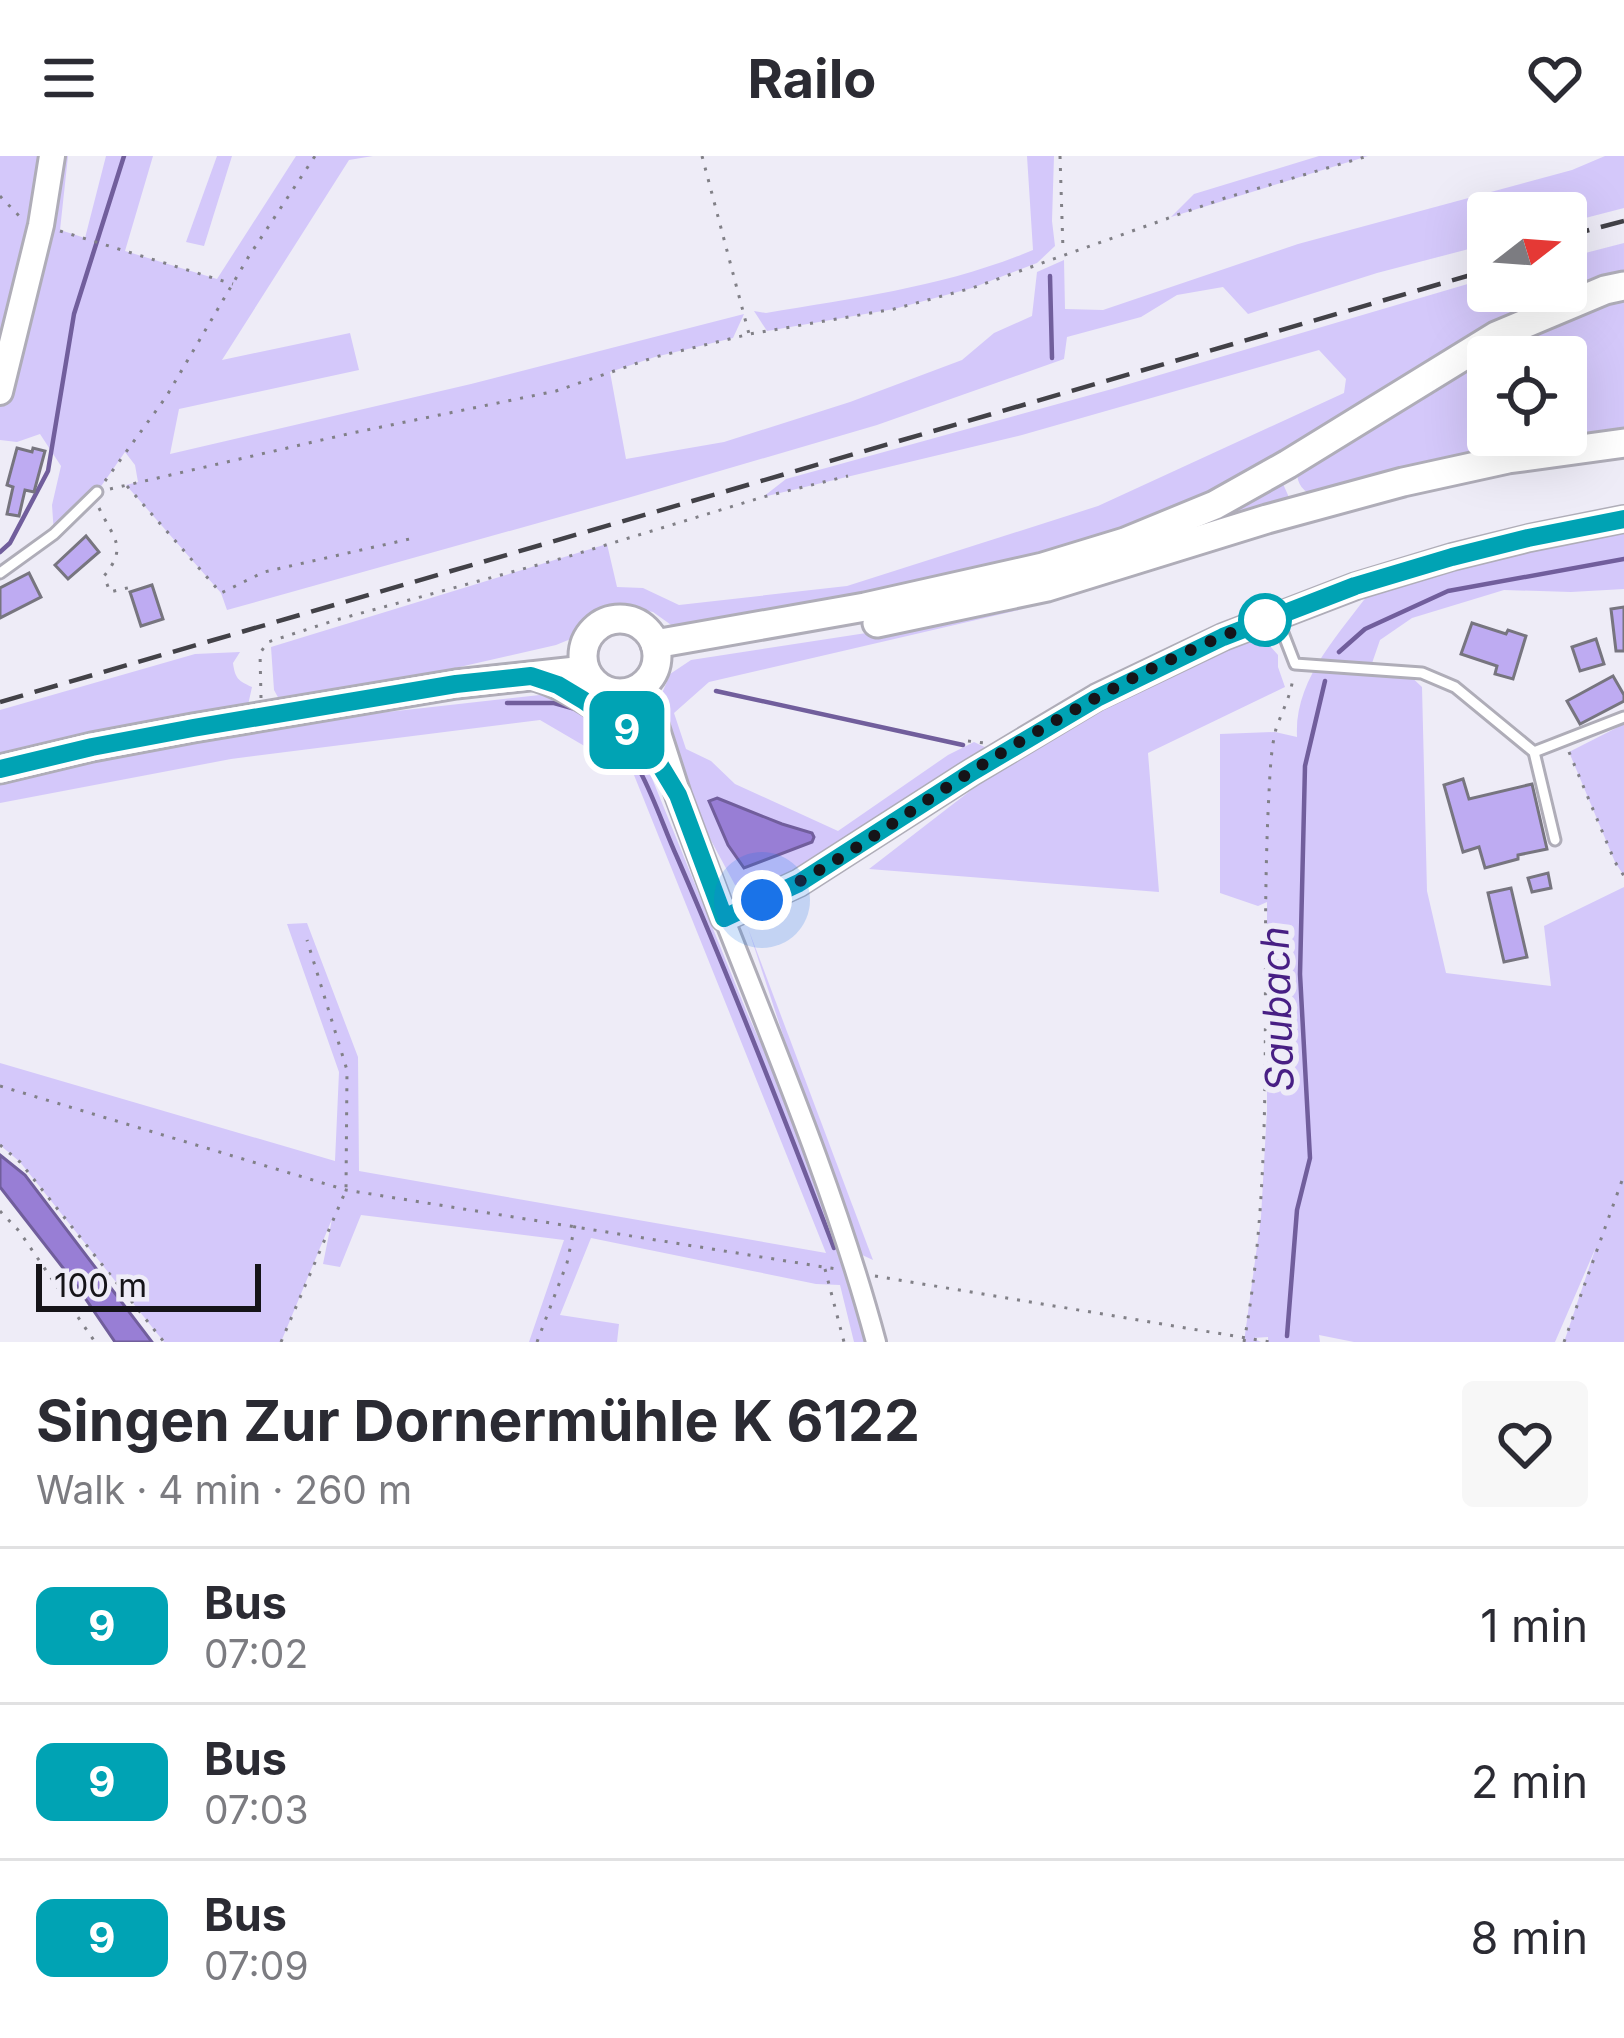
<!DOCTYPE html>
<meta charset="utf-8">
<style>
:root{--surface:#fff;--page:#f7f7f7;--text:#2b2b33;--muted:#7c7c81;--line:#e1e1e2}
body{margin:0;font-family:Inter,sans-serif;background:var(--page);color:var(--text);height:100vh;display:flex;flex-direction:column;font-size:45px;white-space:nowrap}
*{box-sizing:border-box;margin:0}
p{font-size:39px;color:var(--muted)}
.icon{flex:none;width:66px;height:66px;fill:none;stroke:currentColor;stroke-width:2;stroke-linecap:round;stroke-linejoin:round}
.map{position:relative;height:1186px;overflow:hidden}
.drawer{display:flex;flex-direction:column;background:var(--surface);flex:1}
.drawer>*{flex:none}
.badge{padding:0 24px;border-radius:18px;font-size:42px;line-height:78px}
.needle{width:78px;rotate:73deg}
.buttons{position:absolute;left:1467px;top:36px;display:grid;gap:24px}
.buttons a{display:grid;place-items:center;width:120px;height:120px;border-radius:12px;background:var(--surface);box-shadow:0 12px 48px #0002;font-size:60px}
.scale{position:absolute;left:36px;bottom:30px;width:225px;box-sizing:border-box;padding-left:12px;border:6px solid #151418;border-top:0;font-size:33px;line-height:42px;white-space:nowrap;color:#151418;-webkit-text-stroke:9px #eeecf7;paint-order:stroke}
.you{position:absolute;width:60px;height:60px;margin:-30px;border:9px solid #fff;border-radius:50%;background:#1a73e8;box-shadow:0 0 0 18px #1a73e833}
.map>.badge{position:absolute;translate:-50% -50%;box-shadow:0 0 0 6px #fff}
.round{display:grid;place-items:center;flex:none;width:126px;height:126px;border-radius:12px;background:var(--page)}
.overview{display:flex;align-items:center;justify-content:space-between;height:204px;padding:0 36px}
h1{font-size:57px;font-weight:700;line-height:90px}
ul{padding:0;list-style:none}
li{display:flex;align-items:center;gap:36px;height:156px;padding:0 36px;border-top:3px solid var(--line)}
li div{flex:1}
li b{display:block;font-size:45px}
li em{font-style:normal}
li .badge{min-width:132px;font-weight:700;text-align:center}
header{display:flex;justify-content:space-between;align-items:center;height:156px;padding:0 36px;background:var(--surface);font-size:54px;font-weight:700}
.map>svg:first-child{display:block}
.green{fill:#d4c8fa}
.water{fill:#987ed5;stroke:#715e9c;stroke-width:3}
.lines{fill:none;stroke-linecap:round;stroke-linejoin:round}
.stream{stroke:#715e9c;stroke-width:4.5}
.building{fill:#beabf2;stroke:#77757f;stroke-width:3}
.service-casing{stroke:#afadb8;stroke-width:15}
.minor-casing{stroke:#afadb8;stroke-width:24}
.tertiary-casing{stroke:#afadb8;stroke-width:30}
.secondary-casing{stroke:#afadb8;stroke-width:33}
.path{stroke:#818087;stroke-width:3;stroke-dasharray:3 9;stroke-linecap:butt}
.service{stroke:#fff;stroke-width:9}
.minor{stroke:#fff;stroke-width:18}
.tertiary{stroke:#fff;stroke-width:24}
.secondary{stroke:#fff;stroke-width:27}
.rail{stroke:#424147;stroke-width:4.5;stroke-dasharray:24 12;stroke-linecap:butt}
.line-casing{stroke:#fff;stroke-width:27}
.line{stroke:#00a3b4;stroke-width:18}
.walk{stroke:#151418;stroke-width:12;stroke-dasharray:0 21.6}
.stop-dot{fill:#fff;stroke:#00a3b4;stroke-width:6}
.labels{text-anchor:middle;stroke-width:12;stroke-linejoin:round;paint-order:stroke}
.water-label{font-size:39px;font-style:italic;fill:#481f84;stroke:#eeecf7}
</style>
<header><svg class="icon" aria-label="menu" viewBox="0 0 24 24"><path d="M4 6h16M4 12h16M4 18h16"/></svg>Railo<svg class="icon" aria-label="heart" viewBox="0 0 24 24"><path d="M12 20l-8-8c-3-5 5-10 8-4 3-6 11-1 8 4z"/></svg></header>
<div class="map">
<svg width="1624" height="1186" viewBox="0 0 1624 1186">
<rect width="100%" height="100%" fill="#eeecf7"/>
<!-- green -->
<g class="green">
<polygon points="0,0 68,0 60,74 85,82 106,0 153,0 125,95 217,123 296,0 373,0 349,4 222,204 350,177 359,214 179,253 170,298 471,228 744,158 733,182 655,201 610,216 626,303 724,286 850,246 962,204 994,177 1032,160 1037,116 1064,104 1065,153 1103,154 1298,88 1572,14 1605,0 1624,0 1624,52 1566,67 1566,57 1488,57 1488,88 1377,117 1248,158 1223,131 1177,139 1141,161 1067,181 1064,203 877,269 631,341 227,454 221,437 126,329 138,326 135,309 125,296 97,336 54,378 52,349 61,310 40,278 17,286 0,284"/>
<polygon points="217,0 232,0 204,90 186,86"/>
<path d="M1027,0h27l-2,65 3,25 -18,17 -65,25 -78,21 -127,22 -13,-20 12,2c90,-15 182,-27 267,-63z"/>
<polygon points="1319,0 1368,0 1171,61 1194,38"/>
<polygon points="1624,87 1624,122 1548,143 1487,174 1305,287 1218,334 1123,376 1004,413 681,476 653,456 628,451 603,456 578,480 556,489 420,520 280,545 274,534 271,491 607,388 617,431 643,432 679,449 847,430 1098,350 1344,237 1346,223 1319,194 1022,279 763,341 786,323 1112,233 1488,122 1488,135 1566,135 1566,102"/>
<path d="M1624,143v135l-309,63c-12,-6 -18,-12 -18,-26l191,-114v78h78v-78h-78l105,-50z"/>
<polygon points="1280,321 1291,346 1173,383"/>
<path d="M1624,373v60l-53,3 -67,-2 -92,28 -32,22 -10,29 36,3 16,15 5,204 19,82 105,13 -7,-60 80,-39v455h-60l32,-95 -41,95h-201l-35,-7 1,7h-52v-5l-15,1 8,4h-17l17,-125 6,-107v-208l-9,4 -38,-13v-159l55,-2 22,5c-3,-59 43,-103 75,-148z"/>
<polygon points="1023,453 709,526 674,557 686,593 711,605 735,628 838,675 948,599 974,586 991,594 821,701 756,734 735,729 707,677 658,547 670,518 691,504"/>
<polygon points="1260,479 1278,499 1278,511 1285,531 1148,597 1159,736 869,713 979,628 1127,540"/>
<path d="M240,496l-7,11c2,15 5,18 19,24l-4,18 -248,53v-48l195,-56z"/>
<path d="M549,538c38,11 73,34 96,67l103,254 34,75 60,163 25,89h-13l-14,-57 -24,-1 -225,-46 -31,77 59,9 -2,18h-88l35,-102 -203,-25 -21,52 -17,-3 9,-45 -51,123h-117l-144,-180 -20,-17v-82l335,98 4,-89 -52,-148 20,-1 51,134 1,114 467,82 -192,-478 -94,-55 -309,39 -231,44v-23l132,-32 211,-31z"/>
<polygon points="1624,568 1624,720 1615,706 1569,596"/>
<polygon points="748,772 873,1104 860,1098 801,934"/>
</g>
<!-- water -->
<g class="water">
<polygon points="717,642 782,668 812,677 814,681 812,686 744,712 728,689 709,645"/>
<polygon points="0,999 25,1019 152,1186 115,1186 74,1126 0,1031"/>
</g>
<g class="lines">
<!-- stream -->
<g class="stream">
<polyline points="1050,120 1052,202"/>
<polyline points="0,396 10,387 48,315 74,158 124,0"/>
<polyline points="1339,496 1365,473 1448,435 1624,403"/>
<polyline points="716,535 963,589"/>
<polyline points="507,547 554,547 579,554"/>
<path d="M608,574c34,26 51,88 69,127 56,129 107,260 157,391"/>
<polyline points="1287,1180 1297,1054 1310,1002 1300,818 1305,610 1325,525"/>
</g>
</g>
<!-- building -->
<g class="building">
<polygon points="17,292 32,296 33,292 45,295 34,336 25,334 19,360 7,358 13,331 7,329"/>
<polygon points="86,380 99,396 68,423 55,409"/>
<polygon points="29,417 41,441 0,462 0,432"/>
<polygon points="152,429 163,463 141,470 130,436"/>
<polygon points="1624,451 1624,495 1616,495 1611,453"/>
<polygon points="1472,467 1506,478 1508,474 1526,480 1513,523 1495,518 1497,510 1461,498"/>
<polygon points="1596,483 1604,508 1580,515 1572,491"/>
<polygon points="1613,520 1624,539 1624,545 1580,568 1567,545"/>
<polygon points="1463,623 1469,643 1532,628 1547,693 1518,699 1518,703 1485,712 1479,691 1463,696 1444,629"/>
<polygon points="1548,717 1551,732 1532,736 1528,722"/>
<polygon points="1511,732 1527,801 1504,806 1488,737"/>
</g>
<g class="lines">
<!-- service casing -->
<g class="service-casing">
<g id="service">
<polyline points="0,417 54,378 97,336"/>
<polyline points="1278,464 1295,508 1422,517 1455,531 1534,596 1624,561"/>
<polyline points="1534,596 1555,684"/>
</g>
</g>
<!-- minor casing -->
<g class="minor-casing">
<path id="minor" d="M724,762c55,140 113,279 152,424"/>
</g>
<!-- tertiary casing -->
<g class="tertiary-casing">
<g id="tertiary">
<polyline points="0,236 41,69 52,0"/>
<path d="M533,521c43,13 82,42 116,70"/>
<polyline points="643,530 678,639 724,762 799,727 972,616 1097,541 1223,481 1356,430 1452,401 1529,382 1624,363"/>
<polyline points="626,537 642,574"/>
</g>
</g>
<!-- secondary casing -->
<g class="secondary-casing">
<g id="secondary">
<circle cx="620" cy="500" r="37"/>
<polyline points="877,467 1047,431 1267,363 1403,326 1508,303 1624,287"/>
<polyline points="655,488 865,451 1043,411 1125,386 1215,349 1288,308 1496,180 1605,134 1624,130"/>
<polyline points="0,613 92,591 193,572 456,528 585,514"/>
</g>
</g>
<!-- path -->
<g class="path">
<polyline points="702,0 749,178"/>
<polyline points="1060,0 1063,94"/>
<polyline points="0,40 23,64"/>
<polyline points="60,75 233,128"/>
<polyline points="105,325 166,241 249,100 315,0"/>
<polyline points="127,330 221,437 264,416 414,382"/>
<polyline points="110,333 352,277 556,235 655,201 750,178 894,153 972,132 1225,42 1368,0"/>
<path d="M99,352c15,31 29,39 5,68l6,16 26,-6"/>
<polyline points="261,542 260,497 268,486 336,464 563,402 763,341 848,320"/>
<polyline points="968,585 984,587"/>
<polyline points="1569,596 1615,706 1624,720"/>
<polyline points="0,930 346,1034 836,1113"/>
<polyline points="0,989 20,1006 164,1186"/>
<polyline points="0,1055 19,1075 95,1186"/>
<polyline points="825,1113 844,1186"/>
<polyline points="875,1120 1270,1186"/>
<polyline points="281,1186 346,1034 347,914 307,784"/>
<polyline points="537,1186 567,1107 575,1069"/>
<path d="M1244,1186c33,-182 15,-366 25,-549 1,-21 2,-45 7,-64 6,-18 15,-33 17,-52"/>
<polyline points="1564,1186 1624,1019"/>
</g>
<!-- service -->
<use href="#service" class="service"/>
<!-- minor -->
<use href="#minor" class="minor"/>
<!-- tertiary -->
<use href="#tertiary" class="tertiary"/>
<!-- secondary -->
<use href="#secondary" class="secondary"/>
<!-- rail -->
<g class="rail">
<polyline points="1566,80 1624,65"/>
<polyline points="0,546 1488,114"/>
</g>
</g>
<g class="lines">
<!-- line casing -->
<g class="line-casing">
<polyline id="line" points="0,613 92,591 193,572 456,528 531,520 558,529 583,544 649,591 678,639 724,762 799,727 972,616 1097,542 1223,481 1355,430 1452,401 1528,382 1624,363"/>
</g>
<!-- line -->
<use href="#line" class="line"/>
<!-- walk -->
<path class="walk" d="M762,744c75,-34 140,-85 210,-129 92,-57 191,-115 293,-151"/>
</g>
<!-- markers -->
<circle class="stop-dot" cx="1265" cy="464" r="24"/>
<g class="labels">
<!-- water labels -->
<g class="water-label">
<text transform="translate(1277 853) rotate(-92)" y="14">Saubach</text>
</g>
</g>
</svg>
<div class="buttons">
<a><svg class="needle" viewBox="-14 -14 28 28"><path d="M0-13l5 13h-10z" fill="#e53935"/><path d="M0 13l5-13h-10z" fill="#7c7c81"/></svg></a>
<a><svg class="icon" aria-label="locate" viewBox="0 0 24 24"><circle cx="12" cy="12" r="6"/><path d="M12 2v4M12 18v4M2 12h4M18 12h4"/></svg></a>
</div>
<div class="scale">100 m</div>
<div class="you" style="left:762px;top:744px"></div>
<b class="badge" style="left:627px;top:574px;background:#00a3b4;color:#fff">9</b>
</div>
<section class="drawer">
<div class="overview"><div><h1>Singen Zur Dornermühle K 6122</h1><p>Walk · 4 min · 260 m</p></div><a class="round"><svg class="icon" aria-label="heart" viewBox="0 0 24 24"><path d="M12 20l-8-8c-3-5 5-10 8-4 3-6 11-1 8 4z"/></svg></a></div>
<ul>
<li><span class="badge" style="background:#00a3b4;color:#fff">9</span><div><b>Bus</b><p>07:02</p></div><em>1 min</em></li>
<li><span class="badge" style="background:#00a3b4;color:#fff">9</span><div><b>Bus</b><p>07:03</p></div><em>2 min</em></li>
<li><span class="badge" style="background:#00a3b4;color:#fff">9</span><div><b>Bus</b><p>07:09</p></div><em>8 min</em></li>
</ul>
</section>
